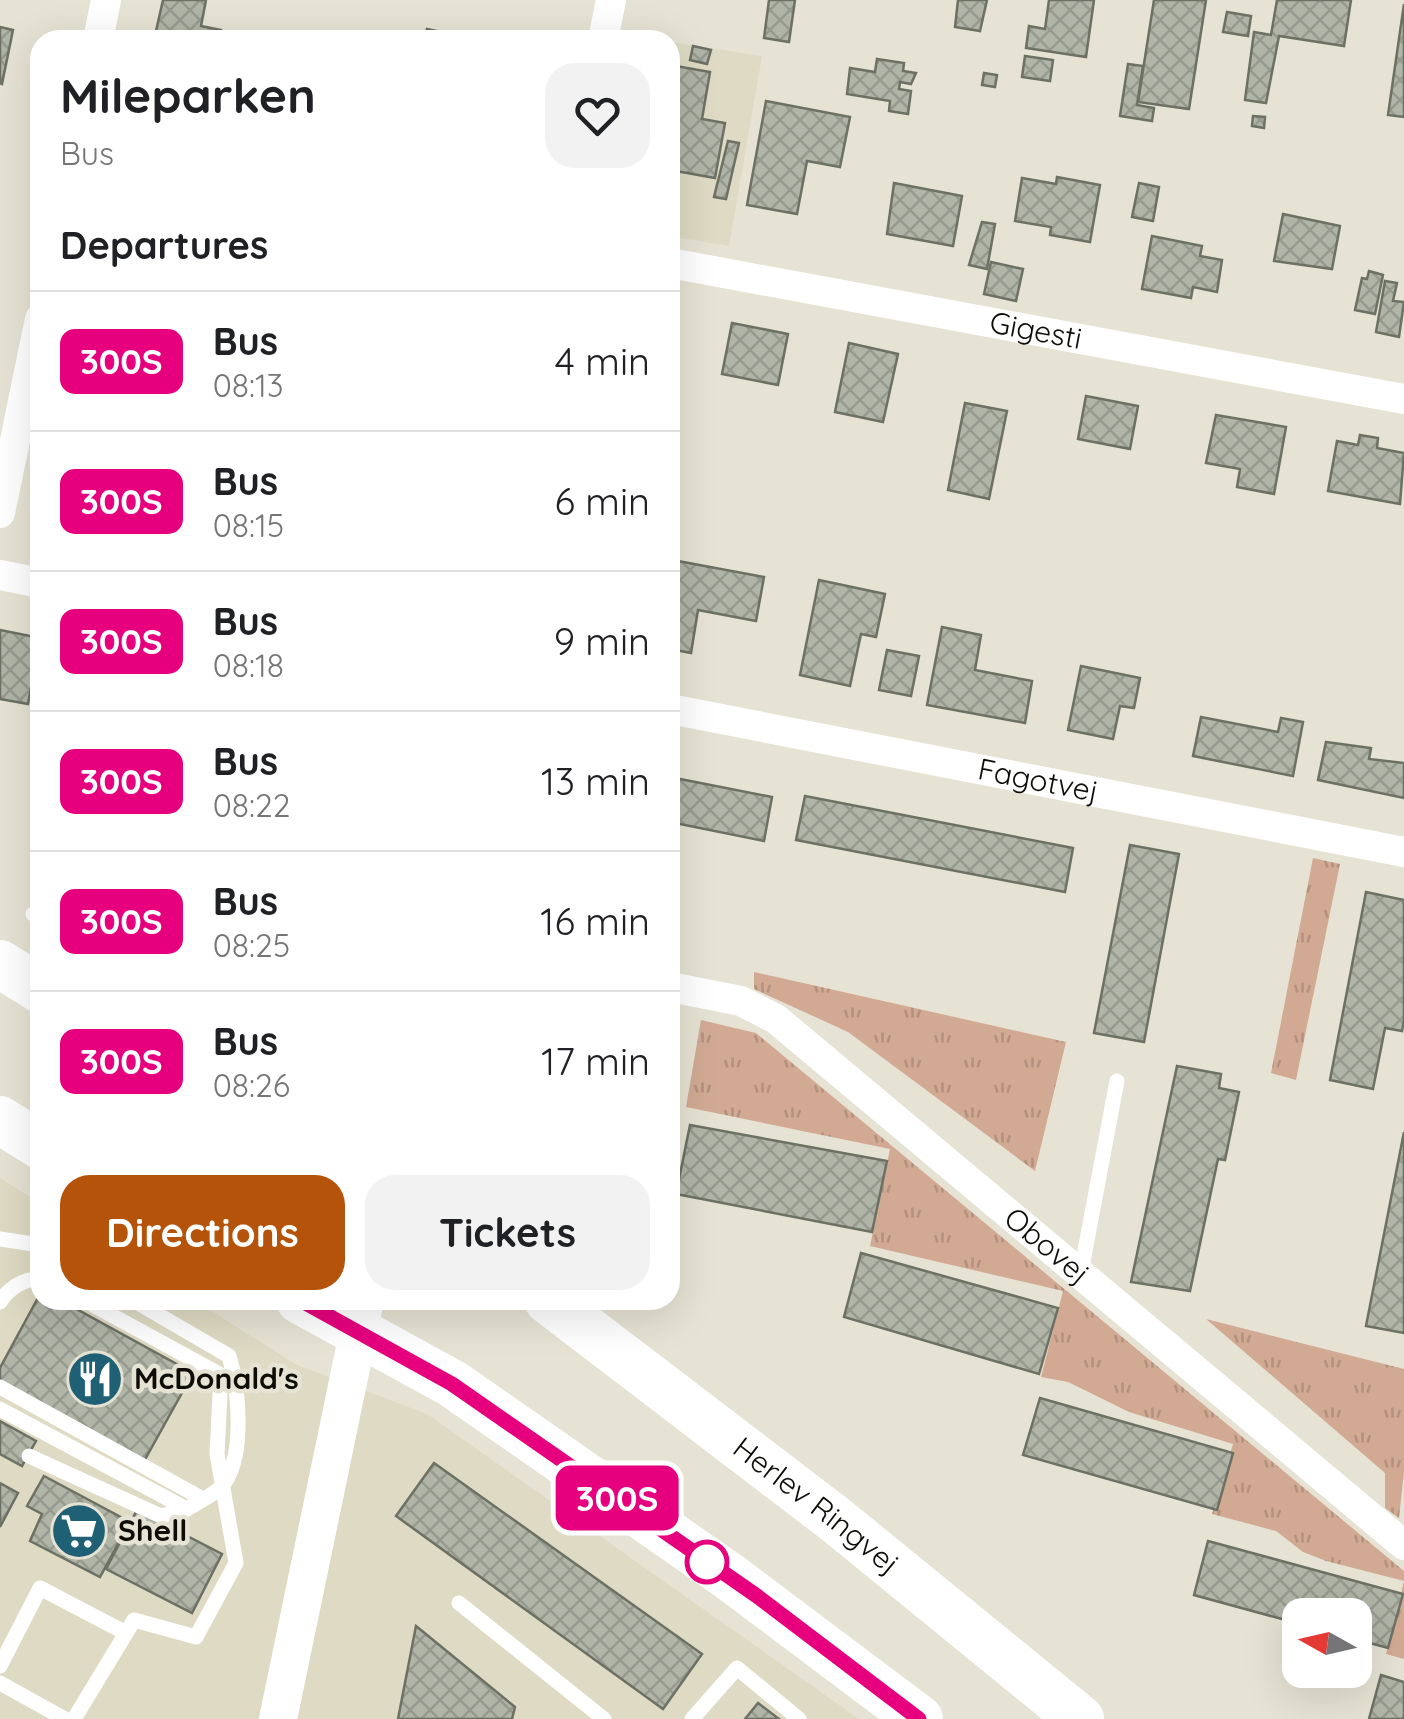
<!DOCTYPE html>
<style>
:root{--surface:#fff;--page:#f2f2f2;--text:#202124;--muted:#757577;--line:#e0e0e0;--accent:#b45309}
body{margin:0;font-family:Quicksand,sans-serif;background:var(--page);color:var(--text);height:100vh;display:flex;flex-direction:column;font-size:38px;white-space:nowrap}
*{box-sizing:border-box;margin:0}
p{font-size:32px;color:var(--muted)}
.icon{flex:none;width:55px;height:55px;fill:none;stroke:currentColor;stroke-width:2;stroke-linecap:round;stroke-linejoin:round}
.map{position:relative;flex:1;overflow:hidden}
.drawer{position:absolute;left:30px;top:30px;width:650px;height:1280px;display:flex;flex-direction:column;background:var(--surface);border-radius:30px;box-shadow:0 10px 40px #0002}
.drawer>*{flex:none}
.badge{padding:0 20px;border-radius:15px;font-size:35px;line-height:65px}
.needle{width:65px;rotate:278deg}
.fabs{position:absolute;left:1282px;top:1598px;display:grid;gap:20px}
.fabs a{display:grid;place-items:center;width:90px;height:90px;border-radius:20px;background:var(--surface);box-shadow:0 10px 40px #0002;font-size:50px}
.map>.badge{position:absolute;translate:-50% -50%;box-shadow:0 0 0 5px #fff}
h2{padding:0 30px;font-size:38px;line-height:90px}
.round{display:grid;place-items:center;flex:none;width:105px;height:105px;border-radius:30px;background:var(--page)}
.summary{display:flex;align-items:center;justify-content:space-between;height:170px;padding:0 30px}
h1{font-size:48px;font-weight:800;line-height:75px}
.action{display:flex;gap:20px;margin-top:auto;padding:20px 30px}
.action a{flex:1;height:115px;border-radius:30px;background:var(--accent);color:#fff;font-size:40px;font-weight:800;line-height:115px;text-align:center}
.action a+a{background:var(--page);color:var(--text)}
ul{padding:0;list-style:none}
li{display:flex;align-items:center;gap:30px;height:140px;padding:0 30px;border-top:2px solid var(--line)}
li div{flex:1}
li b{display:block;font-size:38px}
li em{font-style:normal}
li .badge{min-width:110px;font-weight:700;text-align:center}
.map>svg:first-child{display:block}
.built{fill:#dedac3}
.grass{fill:url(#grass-tufts)}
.building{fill:url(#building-cross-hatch);stroke:#6c7164;stroke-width:2.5}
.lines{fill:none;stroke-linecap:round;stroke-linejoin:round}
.service{stroke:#fff;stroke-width:15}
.minor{stroke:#fff;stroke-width:30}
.tertiary{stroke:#fff;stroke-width:38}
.primary{stroke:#fff;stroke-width:48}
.line-casing{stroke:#fff;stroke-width:22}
.line{stroke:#e6007e;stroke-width:15}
.stop-dot{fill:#fff;stroke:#e6007e;stroke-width:5}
.labels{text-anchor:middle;stroke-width:9;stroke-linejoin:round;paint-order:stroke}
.street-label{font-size:30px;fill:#0e0d08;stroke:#e6e3d4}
.poi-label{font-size:30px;font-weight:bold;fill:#0e0d08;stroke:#e6e3d4;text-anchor:start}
</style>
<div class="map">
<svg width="1404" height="1719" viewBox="0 0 1404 1719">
<defs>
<pattern id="grass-tufts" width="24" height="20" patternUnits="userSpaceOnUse" patternTransform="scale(2.5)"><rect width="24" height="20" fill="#d2aa94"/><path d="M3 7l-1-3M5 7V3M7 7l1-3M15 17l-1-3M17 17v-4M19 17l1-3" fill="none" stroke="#b3917e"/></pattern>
<pattern id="building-cross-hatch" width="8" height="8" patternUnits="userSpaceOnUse" patternTransform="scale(2.5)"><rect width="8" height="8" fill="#b0b5a7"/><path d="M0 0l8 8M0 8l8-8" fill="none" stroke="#969a8e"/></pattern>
</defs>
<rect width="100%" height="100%" fill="#e6e3d4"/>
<!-- built -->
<g class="built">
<polygon points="670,42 762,56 729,246 670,236"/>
<polygon points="0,1178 40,1203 40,1300 194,1300 297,1365 427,1414 859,1719 0,1719"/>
</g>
<!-- grass -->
<g class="grass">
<polygon points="1313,858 1340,864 1296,1080 1271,1073"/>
<polygon points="754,972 1066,1042 1035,1171 848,1032 754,989"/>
<polygon points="701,1020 756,1033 1404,1571 1404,1659 1386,1654 1404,1581 1326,1561 1303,1552 1276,1531 1212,1514 1233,1444 1129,1412 1068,1382 1041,1377 1063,1291 870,1246 890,1149 686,1107"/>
<polygon points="1206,1319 1404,1369 1404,1472 1399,1518 1385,1508 1385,1473"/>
</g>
<!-- building -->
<g class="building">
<polygon points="163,0 206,0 201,26 221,30 219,40 154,40"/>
<polygon points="769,0 795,0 789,42 764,38"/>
<polygon points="958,0 987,0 980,31 955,27"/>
<polygon points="1049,0 1094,0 1086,57 1026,48 1029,26 1045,29"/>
<polygon points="1154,0 1206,0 1189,109 1138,102"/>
<polygon points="1277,0 1351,0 1344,46 1279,36 1266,103 1245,100 1254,32 1271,35"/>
<polygon points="1404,4 1404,117 1388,115"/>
<polygon points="1227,12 1251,16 1248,36 1223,32"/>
<polygon points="0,27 13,30 2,84 0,83"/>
<polygon points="427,29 455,35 454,40 406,40 424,39"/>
<polygon points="693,46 711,50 707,64 690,60"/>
<polygon points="1025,56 1053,60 1050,81 1022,77"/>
<polygon points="877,59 904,63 903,71 916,73 911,84 900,82 899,89 911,91 908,114 889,111 890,101 847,94 850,68 875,72"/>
<polygon points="1128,64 1143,66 1137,105 1154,108 1152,121 1120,116"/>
<polygon points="670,65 710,72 702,119 725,123 715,178 670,170"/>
<polygon points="984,73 997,75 995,87 982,85"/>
<polygon points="766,101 850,117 840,167 807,161 797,214 747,205"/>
<polygon points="1253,116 1265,117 1264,128 1252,126"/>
<polygon points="728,141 739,143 726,199 714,197"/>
<polygon points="1057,177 1100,185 1090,242 1050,235 1051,227 1015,221 1022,178 1056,184"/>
<polygon points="894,183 962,196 953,246 887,234"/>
<polygon points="1139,183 1159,187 1153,221 1132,217"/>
<polygon points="1283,214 1340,226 1332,269 1274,261"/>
<polygon points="982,222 995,224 987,269 969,265"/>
<polygon points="1152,236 1202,246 1200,256 1222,260 1217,292 1193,287 1191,298 1142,289"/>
<polygon points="991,262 1023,269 1016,301 984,294"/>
<polygon points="1369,271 1383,275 1375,314 1355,310 1362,278 1367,279"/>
<polygon points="1385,281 1397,283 1393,301 1404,302 1399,337 1376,332"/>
<polygon points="732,323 788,334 778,385 722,374"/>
<polygon points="849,343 898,354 883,422 835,412"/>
<polygon points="1086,396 1138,406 1130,449 1078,439"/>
<polygon points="965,403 1007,411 989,499 948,490"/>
<polygon points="1216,415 1286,427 1274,494 1237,487 1240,469 1206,463"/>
<polygon points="1360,435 1378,438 1377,448 1404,453 1400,504 1328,491 1337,441 1358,445"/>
<polygon points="678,561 764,577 756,621 698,610 691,653 670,649 670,607"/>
<polygon points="819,580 885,594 876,637 861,634 850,686 800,675"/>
<polygon points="942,627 981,635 975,670 1032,681 1025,723 927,705"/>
<polygon points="0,630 40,638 28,704 0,699"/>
<polygon points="887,650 919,656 911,696 879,690"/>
<polygon points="1081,666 1140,678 1134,708 1120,706 1113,739 1068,730"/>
<polygon points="1201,717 1278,732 1281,718 1303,722 1293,776 1193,756"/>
<polygon points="1326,742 1371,748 1369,759 1404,763 1404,798 1318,780"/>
<polygon points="670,777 772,797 764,841 670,822"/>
<polygon points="805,796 1073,848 1065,892 796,840"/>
<polygon points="1130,845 1179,854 1144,1042 1094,1033"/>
<polygon points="1366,892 1404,900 1404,1021 1402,1031 1385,1028 1373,1089 1330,1080"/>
<polygon points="1177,1066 1221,1074 1219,1088 1239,1092 1225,1160 1218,1159 1190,1291 1131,1282"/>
<polygon points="690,1125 887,1161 872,1232 676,1194"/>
<polygon points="1404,1132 1404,1333 1366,1326"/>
<polygon points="861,1253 1058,1308 1039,1374 844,1317"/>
<polygon points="40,1294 40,1300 60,1300 193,1373 143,1463 0,1384 0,1368"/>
<polygon points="1040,1398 1233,1453 1217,1510 1023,1455"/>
<polygon points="0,1421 36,1441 22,1466 0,1454"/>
<polygon points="434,1463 702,1654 663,1709 396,1516"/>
<polygon points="44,1476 130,1522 100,1577 30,1541 42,1514 27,1506"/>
<polygon points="0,1483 18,1493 0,1527"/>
<polygon points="137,1510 222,1554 192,1613 106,1569"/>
<polygon points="1208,1541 1403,1594 1388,1648 1355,1639 1355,1615 1300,1615 1300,1624 1194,1595"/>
<polygon points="416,1626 515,1707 512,1719 398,1719"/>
<polygon points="1381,1675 1404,1682 1404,1719 1369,1719"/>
<polygon points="758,1703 779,1719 745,1719"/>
</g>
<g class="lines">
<!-- service -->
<g class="service">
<polyline points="33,914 40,918"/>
<polyline points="0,1239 40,1245"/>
<polyline points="1081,1272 1117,1081"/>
<path d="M0,1302c8,-13 24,-24 40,-23"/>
<polyline points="0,1387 203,1499"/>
<path d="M0,1409l187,100c11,-7 25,-13 34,-22 25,-27 18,-99 8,-131l-96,-56"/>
<polyline points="29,1456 161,1516 187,1509"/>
<polyline points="459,1603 604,1719"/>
<polyline points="0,1666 40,1588 126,1633"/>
<polyline points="0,1683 65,1719"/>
<polyline points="74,1719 134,1620 196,1637 236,1563 217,1454 221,1375 84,1300"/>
<polyline points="692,1719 737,1668 799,1719"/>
</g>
<!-- minor -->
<g class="minor">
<polyline points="98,40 106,0"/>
<polyline points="603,40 611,0"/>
<path id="s1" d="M670,263l734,136"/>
<polyline points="0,513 40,319"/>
<polyline points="0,575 40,583"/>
<path id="s2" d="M670,709l734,143"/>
<path id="s3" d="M670,987l71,14 35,18 628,526"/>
</g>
<!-- tertiary -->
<polyline class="tertiary" points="278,1719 365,1300"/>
<!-- primary -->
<g class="primary">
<polyline points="0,964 40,989"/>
<polyline points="0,1120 40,1145"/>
<polyline points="300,1300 453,1384 730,1577 919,1719"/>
<path id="s4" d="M548,1300l288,220 244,199"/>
</g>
</g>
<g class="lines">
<!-- line casing -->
<g class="line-casing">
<polyline id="line" points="300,1300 452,1384 757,1596 919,1719"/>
</g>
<!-- line -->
<use href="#line" class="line"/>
</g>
<!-- icons -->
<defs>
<g id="restaurant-disc" transform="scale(2.875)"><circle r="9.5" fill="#206075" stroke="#e6e3d4"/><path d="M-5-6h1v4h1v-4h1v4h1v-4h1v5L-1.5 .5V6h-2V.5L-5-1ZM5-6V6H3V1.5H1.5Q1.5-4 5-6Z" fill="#fff"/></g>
<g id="supermarket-disc" transform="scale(2.875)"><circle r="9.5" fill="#206075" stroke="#e6e3d4"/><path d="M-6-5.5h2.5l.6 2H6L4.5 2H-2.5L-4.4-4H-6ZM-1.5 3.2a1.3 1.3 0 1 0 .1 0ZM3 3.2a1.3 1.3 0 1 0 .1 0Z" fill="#fff"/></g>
</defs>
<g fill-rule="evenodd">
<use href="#restaurant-disc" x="95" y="1379"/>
<use href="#supermarket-disc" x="79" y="1531"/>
</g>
<!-- markers -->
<circle class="stop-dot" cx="707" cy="1562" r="20"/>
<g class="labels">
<!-- street labels -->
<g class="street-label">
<text dy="10" stroke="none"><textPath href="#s1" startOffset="372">Gigesti</textPath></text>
<text dy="10" stroke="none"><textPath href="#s2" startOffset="375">Fagotvej</textPath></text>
<text dy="10" stroke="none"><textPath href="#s3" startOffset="465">Obovej</textPath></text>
<text dy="10" stroke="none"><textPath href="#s4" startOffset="338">Herlev Ringvej</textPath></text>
</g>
<!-- poi labels -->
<g class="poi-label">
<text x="134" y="1389">McDonald's</text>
<text x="118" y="1541">Shell</text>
</g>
</g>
</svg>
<div class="fabs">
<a><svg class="needle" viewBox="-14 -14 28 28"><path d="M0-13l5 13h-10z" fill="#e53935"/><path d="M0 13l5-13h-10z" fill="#757577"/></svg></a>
</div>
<b class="badge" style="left:617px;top:1498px;background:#e6007e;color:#fff">300S</b>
<section class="drawer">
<div class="summary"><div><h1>Mileparken</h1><p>Bus</p></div><a class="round"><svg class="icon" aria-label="heart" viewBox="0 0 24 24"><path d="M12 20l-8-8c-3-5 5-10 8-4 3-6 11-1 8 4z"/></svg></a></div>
<h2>Departures</h2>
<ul>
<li><span class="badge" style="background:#e6007e;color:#fff">300S</span><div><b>Bus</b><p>08:13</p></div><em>4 min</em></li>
<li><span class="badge" style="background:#e6007e;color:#fff">300S</span><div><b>Bus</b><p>08:15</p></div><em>6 min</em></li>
<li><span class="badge" style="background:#e6007e;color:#fff">300S</span><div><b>Bus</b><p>08:18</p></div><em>9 min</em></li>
<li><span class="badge" style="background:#e6007e;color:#fff">300S</span><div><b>Bus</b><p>08:22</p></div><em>13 min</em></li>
<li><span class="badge" style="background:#e6007e;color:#fff">300S</span><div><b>Bus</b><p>08:25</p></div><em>16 min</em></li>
<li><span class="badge" style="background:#e6007e;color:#fff">300S</span><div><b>Bus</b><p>08:26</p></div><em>17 min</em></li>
</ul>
<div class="action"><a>Directions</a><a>Tickets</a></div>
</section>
</div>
